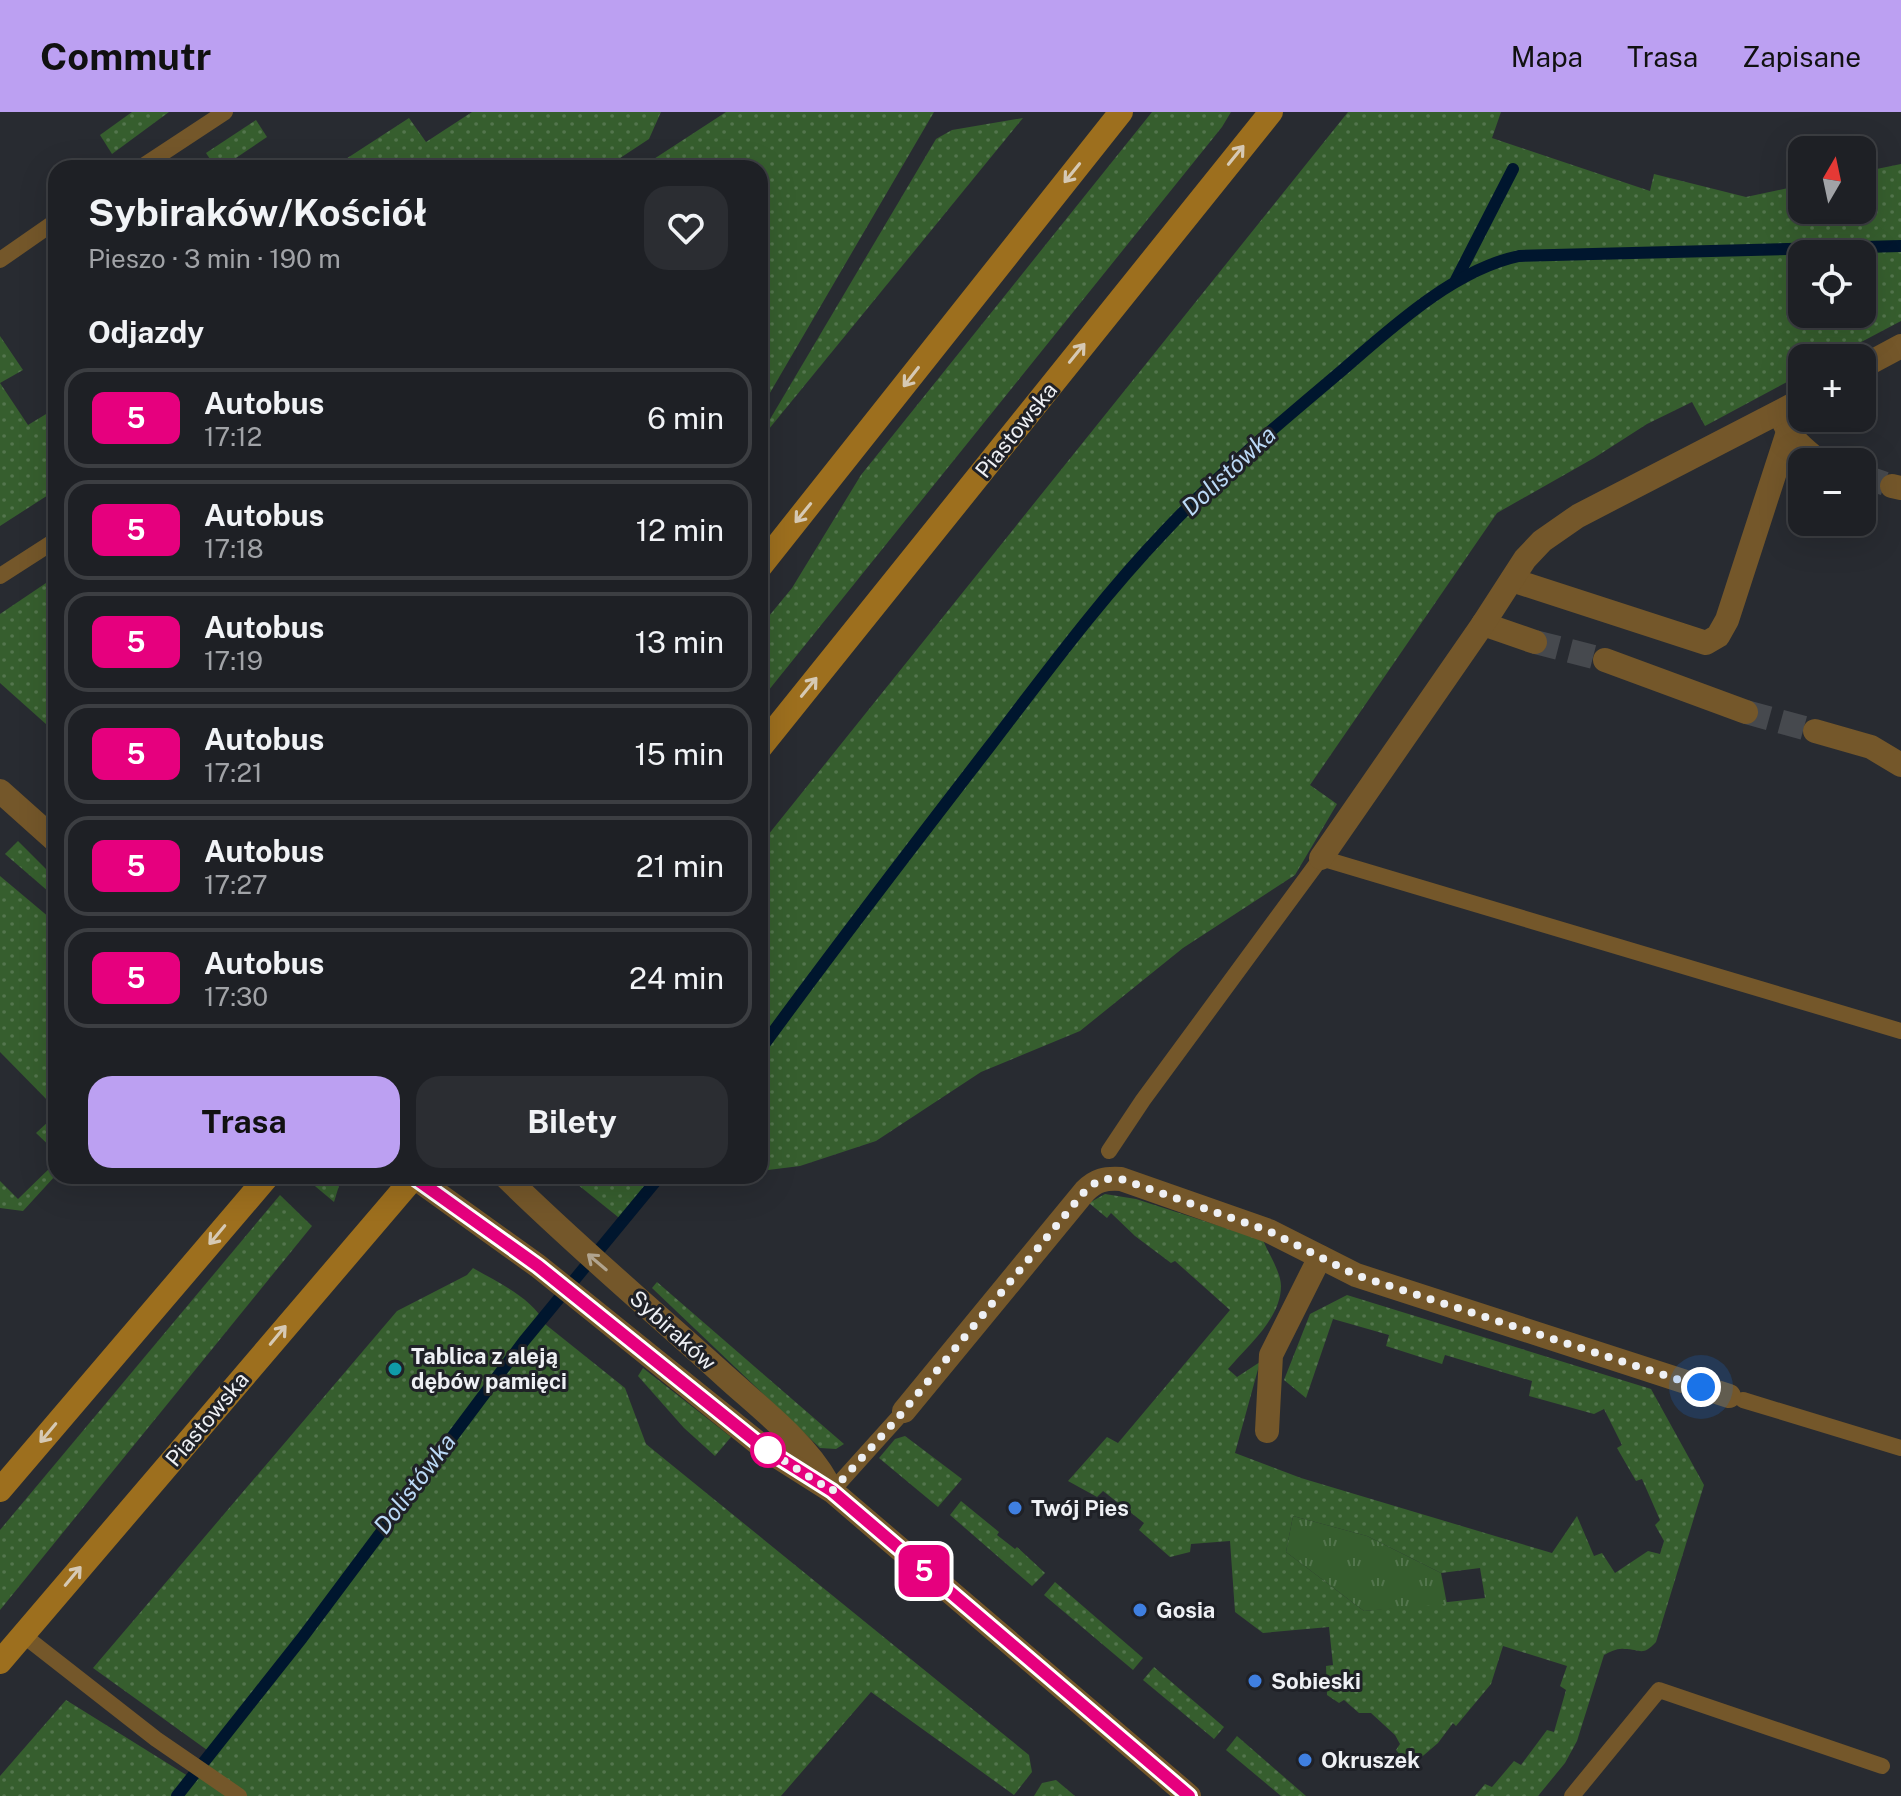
<!DOCTYPE html>
<html lang="pl">
<meta charset="utf-8">
<style>
:root{--surface:#1e2025;--page:#2b2d32;--text:#f1f3f6;--muted:#a1a3a7;--line:#3c3e42;--accent:#bca0f2}
body{margin:0;font-family:"Public Sans",sans-serif;background:var(--page);color:var(--text);height:100vh;display:flex;flex-direction:column;font-size:30px;white-space:nowrap}
*{box-sizing:border-box;margin:0}
p{font-size:26px;color:var(--muted)}
.icon{flex:none;width:44px;height:44px;fill:none;stroke:currentColor;stroke-width:2;stroke-linecap:round;stroke-linejoin:round}
.map{position:relative;flex:1;overflow:hidden}
.panel{position:absolute;left:48px;top:48px;width:720px;height:1024px;display:flex;flex-direction:column;background:var(--surface);border-radius:24px;box-shadow:0 8px 32px #0002,0 0 0 2px var(--line)}
.panel>*{flex:none}
.badge{padding:0 16px;border-radius:12px;font-size:28px;line-height:52px}
.needle{width:52px;rotate:9deg}
.tools{position:absolute;left:1788px;top:24px;display:grid;gap:16px}
.tools a{display:grid;place-items:center;width:88px;height:88px;border-radius:16px;background:var(--surface);box-shadow:0 8px 32px #0002,0 0 0 2px var(--line);font-size:40px}
.you{position:absolute;width:40px;height:40px;margin:-20px;border:6px solid #fff;border-radius:50%;background:#1a73e8;box-shadow:0 0 0 12px #1a73e833}
.map>.badge{position:absolute;translate:-50% -50%;box-shadow:0 0 0 4px #fff}
h2{padding:0 40px;font-size:30px;line-height:72px}
.round{display:grid;place-items:center;flex:none;width:84px;height:84px;border-radius:24px;background:var(--page)}
.overview{display:flex;align-items:center;justify-content:space-between;height:136px;padding:0 40px}
h1{font-size:38px;font-weight:700;line-height:60px}
.button{display:flex;gap:16px;margin-top:auto;padding:16px 40px}
.button a{flex:1;height:92px;border-radius:24px;background:var(--accent);color:#111;font-size:32px;font-weight:700;line-height:92px;text-align:center}
.button a+a{background:var(--page);color:var(--text)}
ul{padding:0;list-style:none}
li{display:flex;align-items:center;gap:24px;height:100px;margin:0 16px 12px;padding:0 24px;border:4px solid var(--line);border-radius:24px}
li div{flex:1}
li b{display:block;font-size:30px}
li em{font-style:normal}
li .badge{min-width:88px;font-weight:700;text-align:center}
header{display:flex;align-items:center;gap:48px;box-sizing:border-box;height:112px;padding:0 40px;background:var(--accent);color:#111}
header strong{font-size:38px}
nav{display:flex;gap:44px;margin-inline-start:auto;font-size:28px}
.map>svg:first-child{display:block}
.grass{fill:url(#grass-dots);fill-rule:evenodd}
.park{fill:url(#park-tufts)}
.lines{fill:none;stroke-linecap:round;stroke-linejoin:round}
.stream{stroke:#00162e;stroke-width:12}
.minor-tunnel{stroke:#46494e;stroke-width:24;stroke-dasharray:24 12;stroke-linecap:butt}
.service{stroke:#74572a;stroke-width:16}
.minor{stroke:#74572a;stroke-width:24}
.tertiary{stroke:#74572a;stroke-width:24}
.secondary{stroke:#9d6f1e;stroke-width:24}
.oneway{stroke:#d6c9b4}
.oneway2{stroke:#b1a48f}
.line-casing{stroke:#fff;stroke-width:18}
.line{stroke:#e6007e;stroke-width:12}
.walk{stroke:#eef0f4;stroke-width:8;stroke-dasharray:0 14.4}
.culture-dot{fill:#0f9aa8;stroke:#1f2127;stroke-width:3}
.stop-dot{fill:#fff;stroke:#e6007e;stroke-width:4}
.shop-dot{fill:#3f7fe0;stroke:#1f2127;stroke-width:3}
.labels{text-anchor:middle;stroke-width:6;stroke-linejoin:round;paint-order:stroke}
.street-label{font-size:22px;fill:#eef0f4;stroke:#1f2127}
.poi-label{font-size:22px;font-weight:bold;fill:#eef0f4;stroke:#1f2127;text-anchor:start}
.water-label{font-size:24px;font-style:italic;fill:#bad8f6;stroke:#1f2127}
</style>
<header>
<strong>Commutr</strong>
<nav><a>Mapa</a><a>Trasa</a><a>Zapisane</a></nav>
</header>
<div class="map">
<svg width="1901" height="1684" viewBox="0 0 1901 1684">
<defs>
<pattern id="grass-dots" width="8" height="8" patternUnits="userSpaceOnUse" patternTransform="scale(2)"><rect width="8" height="8" fill="#365e2e"/><path d="M2 2h.1M6 6h.1" fill="none" stroke="#53754d" stroke-width="1.8" stroke-linecap="round"/></pattern>
<pattern id="park-tufts" width="24" height="20" patternUnits="userSpaceOnUse" patternTransform="scale(2)"><rect width="24" height="20" fill="#365e2e"/><path d="M3 7l-1-3M5 7V3M7 7l1-3M15 17l-1-3M17 17v-4M19 17l1-3" fill="none" stroke="#53754d"/></pattern>
</defs>
<rect width="100%" height="100%" fill="#282b31"/>
<!-- grass -->
<g class="grass">
<polygon points="132,0 169,0 112,42 100,23"/>
<polygon points="472,0 661,0 649,27 605,56 332,56 409,6 426,30"/>
<polygon points="726,0 934,0 760,298 760,56 640,56"/>
<polygon points="1152,0 1231,0 1222,15 760,589 760,515 792,476 861,363"/>
<path d="M1348,0h153l-9,26 158,53 4,-17 92,23 56,-12v25h60v-38l39,-8v157l-70,37h-29v16l-97,52 -13,-24 -45,22 -53,34 -97,55 -187,272 27,19 -42,71 -112,73 -103,83 -99,41 -105,69 -76,25 -40,5v-326zM1802,142h60v60h-60z"/>
<polygon points="1023,6 760,328 760,324 936,27 952,18"/>
<polygon points="256,8 267,25 221,56 216,56 206,41"/>
<polygon points="0,224 23,258 0,271 28,313 56,296 56,378 0,414"/>
<polygon points="49,469 56,492 56,621 0,571 0,502"/>
<polygon points="18,729 56,767 56,786 5,742"/>
<polygon points="0,764 56,811 56,997 0,940"/>
<polygon points="49,1009 56,1015 56,1040 36,1021"/>
<polygon points="56,1050 56,1063 23,1099 0,1096 0,1069 18,1087"/>
<polygon points="303,1064 342,1064 334,1090"/>
<polygon points="567,1064 660,1064 623,1109"/>
<path d="M1105,1082l31,5 127,41c5,13 18,32 18,46 0,33 -34,60 -53,83l9,8 23,-15 -25,91 66,25 251,75 25,-37 17,40 8,-3 13,20 33,-22 12,3 4,-13 -9,-16 5,-5 -18,-41 -6,2 -19,-33 5,-3 -18,-36 -10,5 -65,-18 3,-15 -87,-26 -3,9 -56,-18 3,-11 -56,-16 -27,79 -22,-18 26,-66 37,-19 304,94 53,96 -48,157c-14,15 -15,7 -32,7 -6,-1 -14,3 -20,6l-27,86 -12,22 -27,33h-63l10,-12 7,3 22,-26 7,4 26,-35 7,2 12,-42 -6,-4 7,-20 -64,-20 -12,38 -35,42 -3,-3 -15,20 -28,24 -14,-17 4,-6 -5,-9 -24,-22h-12l-15,-13 -5,3 -12,-8 -1,-29 7,-1 -4,-38 -66,6 -28,-21 -5,-71 -39,3 -1,8 -20,5 -31,-27 5,-7 -41,-32 -6,6 -29,-16 39,-44 11,6 112,-133 -55,-49 -4,2 -36,-27 -24,-23 -4,5 -18,-15zM1293,1404l74,20 74,37 39,-5 5,30 -121,13 -78,-59z"/>
<polygon points="280,1083 312,1114 0,1498 0,1418"/>
<path d="M473,1156c24,14 60,30 72,56l80,64 21,56 383,311 3,17 -18,23 -143,-103 -90,104h-781v-20l66,-76 130,81 18,-26 -121,-87 304,-357 70,-36z"/>
<polygon points="657,1170 844,1332 836,1337 820,1336 652,1176"/>
<polygon points="643,1256 731,1325 715,1344 684,1316 638,1264"/>
<polygon points="905,1324 962,1367 938,1395 879,1346 895,1327"/>
<polygon points="961,1389 999,1420 997,1423 1015,1437 1017,1435 1045,1461 1032,1474 950,1403"/>
<polygon points="1055,1470 1143,1546 1133,1558 1044,1483"/>
<polygon points="1154,1555 1224,1615 1214,1627 1143,1568"/>
<polygon points="1237,1624 1306,1684 1281,1684 1226,1638"/>
<polygon points="1056,1668 1075,1684 1034,1684 1042,1671"/>
</g>
<!-- park -->
<polygon class="park" points="1293,1404 1367,1424 1441,1461 1447,1492 1364,1499 1286,1440"/>
<g class="lines">
<!-- stream -->
<g class="stream">
<polyline points="1456,168 1513,57"/>
<path d="M760,938c75,-103 152,-203 230,-304 56,-73 111,-148 175,-215 53,-57 115,-108 174,-158 51,-44 114,-103 180,-117l382,-10"/>
<polyline points="177,1684 302,1526 524,1229 660,1064"/>
</g>
<!-- minor-tunnel -->
<g class="minor-tunnel">
<polyline points="1862,364 1892,374"/>
<polyline points="1535,530 1605,548"/>
<polyline points="1746,600 1815,619"/>
</g>
<!-- service -->
<g class="service">
<polyline points="140,56 225,0"/>
<polyline points="0,148 56,109"/>
<polyline points="0,464 56,428"/>
<polyline points="1109,1039 1143,988 1321,746 1901,919"/>
<polyline points="1743,1288 1901,1336"/>
<polyline points="832,1379 904,1299"/>
<polyline points="23,1523 156,1627 239,1684"/>
<polyline points="1572,1684 1659,1578 1882,1654"/>
</g>
<!-- minor -->
<g class="minor">
<polyline points="1862,255 1901,234"/>
<path d="M1783,309c8,18 22,29 37,41"/>
<polyline points="1892,374 1901,376"/>
<polyline points="1512,468 1706,531 1718,524 1727,508 1788,320"/>
<polyline points="1483,512 1535,530"/>
<polyline points="1605,548 1746,600"/>
<polyline points="1815,619 1871,635 1901,653"/>
<polyline points="1321,746 1483,512 1525,447 1542,429 1578,404 1802,288"/>
<path d="M505,1064c71,70 147,134 221,201 33,30 80,66 101,105"/>
<polyline points="414,1065 538,1154 764,1336 832,1379 1189,1684"/>
<path d="M904,1299l181,-220c11,-11 20,-13 36,-12l148,52 87,44 373,121"/>
<polyline points="1267,1319 1271,1243 1320,1145"/>
</g>
<!-- tertiary -->
<polyline class="tertiary" points="0,679 56,729"/>
<!-- secondary -->
<g class="secondary">
<polyline points="760,455 1121,0"/>
<polyline points="760,636 1271,0"/>
<polyline points="0,1378 268,1064"/>
<polyline points="0,1550 415,1064"/>
</g>
</g>
<!-- one-way arrows -->
<defs><path id="oneway-shaft" d="M-6 0H5M1.5-3L5.5 0L1.5 3" fill="none" stroke-width="1.6" stroke-linecap="round" stroke-linejoin="round" transform="scale(2)"/></defs>
<g class="oneway">
<use href="#oneway-shaft" transform="translate(1236 43) rotate(-51)"/>
<use href="#oneway-shaft" transform="translate(1072 61) rotate(129)"/>
<use href="#oneway-shaft" transform="translate(1077 241) rotate(-51)"/>
<use href="#oneway-shaft" transform="translate(911 265) rotate(128)"/>
<use href="#oneway-shaft" transform="translate(803 401) rotate(129)"/>
<use href="#oneway-shaft" transform="translate(809 575) rotate(-51)"/>
<use href="#oneway-shaft" transform="translate(217 1123) rotate(130)"/>
<use href="#oneway-shaft" transform="translate(278 1223) rotate(-50)"/>
<use href="#oneway-shaft" transform="translate(48 1321) rotate(130)"/>
<use href="#oneway-shaft" transform="translate(73 1464) rotate(-50)"/>
</g>
<use class="oneway2" href="#oneway-shaft" transform="translate(597 1150) rotate(-140)"/>
<g class="lines">
<!-- line casing -->
<g class="line-casing">
<polyline id="line" points="412,1064 538,1154 764,1336 832,1379 1189,1684"/>
</g>
<!-- line -->
<use href="#line" class="line"/>
<!-- walk -->
<path class="walk" d="M768,1338l-4,-2 68,43 65,-72 188,-228c11,-11 20,-13 36,-12l148,52 87,44 345,112"/>
</g>
<!-- markers -->
<circle class="culture-dot" cx="395" cy="1257" r="8"/>
<circle class="stop-dot" cx="768" cy="1338" r="16"/>
<g class="shop-dot">
<circle cx="1015" cy="1396" r="8"/>
<circle cx="1140" cy="1498" r="8"/>
<circle cx="1255" cy="1569" r="8"/>
<circle cx="1305" cy="1648" r="8"/>
</g>
<g class="labels">
<!-- street labels -->
<g class="street-label">
<text transform="translate(1016 318) rotate(-51)" y="8">Piastowska</text>
<text transform="translate(673 1218) rotate(42)" y="8">Sybiraków</text>
<text transform="translate(207 1307) rotate(-50)" y="8">Piastowska</text>
</g>
<!-- poi labels -->
<g class="poi-label">
<text x="411" y="1252">Tablica z aleją<tspan x="411" dy="25">dębów pamięci</tspan></text>
<text x="1031" y="1404">Twój Pies</text>
<text x="1156" y="1506">Gosia</text>
<text x="1271" y="1577">Sobieski</text>
<text x="1321" y="1656">Okruszek</text>
</g>
<!-- water labels -->
<g class="water-label">
<text transform="translate(1229 359) rotate(-43)" y="8">Dolistówka</text>
<text transform="translate(415 1372) rotate(-53)" y="8">Dolistówka</text>
</g>
</g>
</svg>
<div class="tools">
<a><svg class="needle" viewBox="-14 -14 28 28"><path d="M0-13l5 13h-10z" fill="#e53935"/><path d="M0 13l5-13h-10z" fill="#a1a3a7"/></svg></a>
<a><svg class="icon" aria-label="locate" viewBox="0 0 24 24"><circle cx="12" cy="12" r="6"/><path d="M12 2v4M12 18v4M2 12h4M18 12h4"/></svg></a>
<a>+</a>
<a>−</a>
</div>
<div class="you" style="left:1701px;top:1275px"></div>
<b class="badge" style="left:924px;top:1459px;background:#e6007e;color:#fff">5</b>
<section class="panel">
<div class="overview"><div><h1>Sybiraków/Kościół</h1><p>Pieszo · 3 min · 190 m</p></div><a class="round"><svg class="icon" aria-label="heart" viewBox="0 0 24 24"><path d="M12 20l-8-8c-3-5 5-10 8-4 3-6 11-1 8 4z"/></svg></a></div>
<h2>Odjazdy</h2>
<ul>
<li><span class="badge" style="background:#e6007e;color:#fff">5</span><div><b>Autobus</b><p>17:12</p></div><em>6 min</em></li>
<li><span class="badge" style="background:#e6007e;color:#fff">5</span><div><b>Autobus</b><p>17:18</p></div><em>12 min</em></li>
<li><span class="badge" style="background:#e6007e;color:#fff">5</span><div><b>Autobus</b><p>17:19</p></div><em>13 min</em></li>
<li><span class="badge" style="background:#e6007e;color:#fff">5</span><div><b>Autobus</b><p>17:21</p></div><em>15 min</em></li>
<li><span class="badge" style="background:#e6007e;color:#fff">5</span><div><b>Autobus</b><p>17:27</p></div><em>21 min</em></li>
<li><span class="badge" style="background:#e6007e;color:#fff">5</span><div><b>Autobus</b><p>17:30</p></div><em>24 min</em></li>
</ul>
<div class="button"><a>Trasa</a><a>Bilety</a></div>
</section>
</div>
